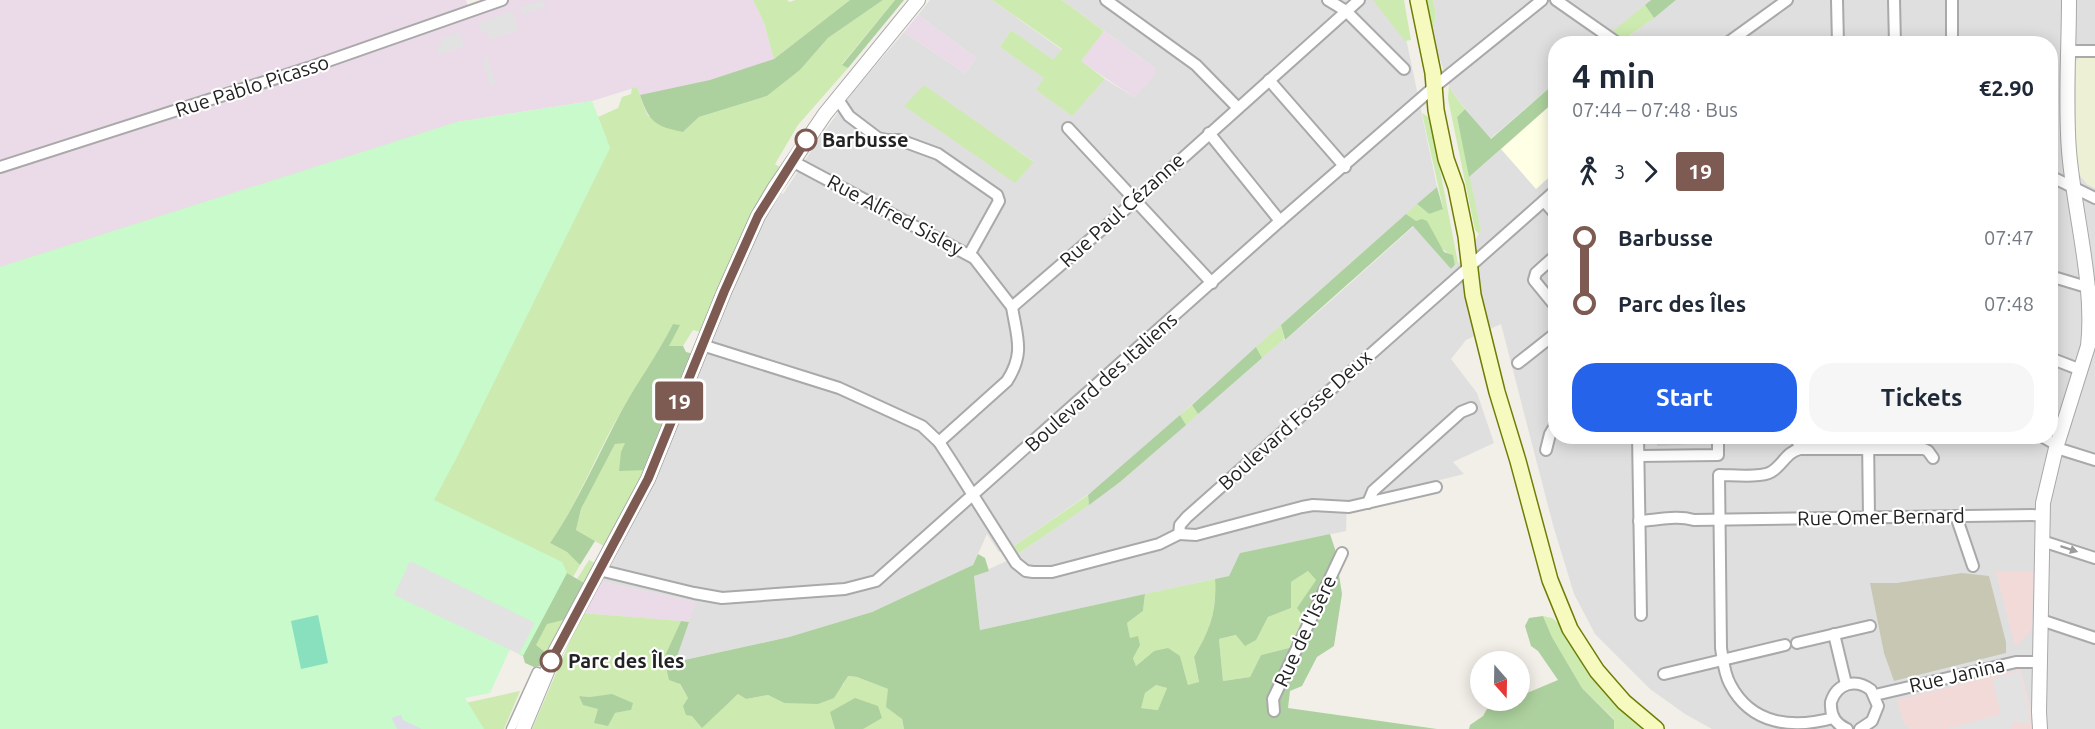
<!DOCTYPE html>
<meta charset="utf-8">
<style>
:root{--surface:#fff;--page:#f6f6f7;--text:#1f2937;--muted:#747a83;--accent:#2563eb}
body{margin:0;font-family:Ubuntu,sans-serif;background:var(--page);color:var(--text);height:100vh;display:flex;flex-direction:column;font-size:22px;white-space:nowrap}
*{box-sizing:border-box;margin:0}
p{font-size:20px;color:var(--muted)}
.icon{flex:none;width:33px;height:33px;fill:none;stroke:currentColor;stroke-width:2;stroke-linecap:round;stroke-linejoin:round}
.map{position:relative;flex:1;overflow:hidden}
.details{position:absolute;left:1548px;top:36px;width:510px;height:408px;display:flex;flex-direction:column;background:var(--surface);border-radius:24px;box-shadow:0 3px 15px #0003}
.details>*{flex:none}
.badge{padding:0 12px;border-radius:4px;font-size:21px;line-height:39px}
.needle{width:39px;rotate:160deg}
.controls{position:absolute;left:1470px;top:651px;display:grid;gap:12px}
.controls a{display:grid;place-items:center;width:60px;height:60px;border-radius:50%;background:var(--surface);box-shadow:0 3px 15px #0003;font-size:30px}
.map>.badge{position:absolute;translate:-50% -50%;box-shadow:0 0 0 3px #fff}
.legs{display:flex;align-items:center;gap:9px;height:66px;padding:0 24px;font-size:20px}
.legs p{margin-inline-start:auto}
.overview{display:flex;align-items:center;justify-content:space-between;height:102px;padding:0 24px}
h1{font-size:33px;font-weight:700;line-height:45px}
.cta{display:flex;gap:12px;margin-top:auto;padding:12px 24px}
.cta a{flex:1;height:69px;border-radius:24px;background:var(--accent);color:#fff;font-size:24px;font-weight:700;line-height:69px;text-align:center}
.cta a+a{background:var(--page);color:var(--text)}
ul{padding:0 24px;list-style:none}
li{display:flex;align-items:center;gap:21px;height:66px;font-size:22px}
li i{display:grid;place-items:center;width:9px;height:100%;margin:0 8px;background:currentColor}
li i::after{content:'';width:15px;height:15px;margin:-8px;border:4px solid;border-radius:50%;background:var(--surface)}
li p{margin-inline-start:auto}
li:first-child i{background:linear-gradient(#0000 50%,currentColor 0)}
li:last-child i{background:linear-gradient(currentColor 50%,#0000 0)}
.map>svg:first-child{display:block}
.residential{fill:#e0dfdf;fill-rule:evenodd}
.commercial{fill:#f2dad9}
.industrial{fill:#ebdbe8}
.education{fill:#ffffe5}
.religious{fill:#d0d0d0}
.construction{fill:#c7c7b4}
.farmland{fill:#eef0d5}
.grass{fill:#cdebb0;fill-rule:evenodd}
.forest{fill:#add19e;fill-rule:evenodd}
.park{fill:#c8facc}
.pitch{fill:#88e0be}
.parking{fill:#e2e2e2}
.plaza{fill:#dddde8}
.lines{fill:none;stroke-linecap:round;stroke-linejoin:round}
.pedestrian-casing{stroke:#a9a9a9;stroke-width:11}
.minor-casing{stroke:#a9a9a9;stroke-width:14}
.tertiary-casing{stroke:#a9a9a9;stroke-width:16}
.secondary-casing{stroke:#707d05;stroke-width:18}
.pedestrian{stroke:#fff;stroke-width:8}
.minor{stroke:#fff;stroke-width:10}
.tertiary{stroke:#fff;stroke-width:14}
.secondary{stroke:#f7fabf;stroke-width:15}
.oneway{fill:#9c9c9c}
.line-1-casing{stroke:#fff;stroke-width:14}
.line-1{stroke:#7d5a52;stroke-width:9}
.stop-1-dot{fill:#fff;stroke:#7d5a52;stroke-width:3}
.labels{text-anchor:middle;stroke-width:4.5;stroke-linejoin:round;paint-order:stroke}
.street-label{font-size:20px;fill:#222;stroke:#fff}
.stop-label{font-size:20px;font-weight:bold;fill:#222;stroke:#fff;text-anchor:start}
</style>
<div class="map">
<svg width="2095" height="729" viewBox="0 0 2095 729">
<rect width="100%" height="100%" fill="#f2efe9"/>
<!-- residential -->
<g class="residential">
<path d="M930,0h62l70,50 -9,11 -42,-31 -11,17 45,31 -9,12 36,25 33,-36 29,18 22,-28 -94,-69h336l39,187 -337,299 -86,60 -15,6 -12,-18 -14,31 -101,47 -83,25 -115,25 21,-60 -97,-21 176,-392 9,5 38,-58 32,-44 51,-60 61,41 11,-15 -58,-43zM924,86l109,75v1l-121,-63z"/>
<polygon points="1433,0 1651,0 1600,43 1556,44 1555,83 1490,139 1454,95 1449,85 1432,37 1436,14"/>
<polygon points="1676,0 2095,0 2095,58 2079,58 2076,61 2076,129 2079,173 2087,184 2095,188 2095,729 2032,729 2030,708 2020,669 1909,725 1910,729 1712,729 1685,714 1650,689 1595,634 1574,594 1553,525 1501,324 1466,340 1451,359 1477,393 1494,443 1453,462 1464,474 1347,503 1346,531 1240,553 1229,576 980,630 974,576 1013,558 1120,482 1282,340 1285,340 1327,304 1414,226 1451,269 1466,256 1481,230 1469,177 1555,101 1556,436 1657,437 1657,445 1698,444 1698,436 2050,436 2050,44 1621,43"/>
</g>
<!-- commercial -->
<g class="commercial">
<polygon points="1996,572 2033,572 2032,627 2028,635 2015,646"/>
<polygon points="2020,669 2030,708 2032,729 1910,729 1909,725 1904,725 1897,700"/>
</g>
<!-- industrial -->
<g class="industrial">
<polygon points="0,0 466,0 468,6 482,0 753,0 764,23 777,67 647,115 637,87 592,101 457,122 0,267"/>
<polygon points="918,15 976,58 965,73 904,32"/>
<polygon points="1104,31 1156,69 1153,78 1134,97 1080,61"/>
<polygon points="598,581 696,602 689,622 582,613"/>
</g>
<!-- education -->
<polygon class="education" points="1555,101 1555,172 1536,189 1501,149"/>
<!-- religious -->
<polygon class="religious" points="1657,437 1698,437 1698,444 1657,446"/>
<!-- construction -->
<polygon class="construction" points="1962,573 1989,576 2006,642 2006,653 1894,681 1884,653 1870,583 1897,583"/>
<!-- farmland -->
<polygon class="farmland" points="2079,58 2095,58 2095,188 2087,184 2081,177 2076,153 2076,61"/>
<!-- grass -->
<g class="grass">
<polygon points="753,0 787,0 790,2 795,0 850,0 774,59 764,23"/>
<path d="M883,0h12l-53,64 6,4 -50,57 -23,39 8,5 -79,164 -11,-3 -10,16 -14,1 4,-23c-14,29 -33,55 -50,84 -26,44 -44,93 -73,135l17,9 13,13 -7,12 -573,-310 457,-145 150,18 -9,-23 20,-9 4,-11 9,-3 1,-6 5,-1 10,28 36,17 16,-15 68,-21 33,-26 28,-32z"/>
<polygon points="992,0 1062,0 1104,31 1081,61 1105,79 1072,116 1036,90 1044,78 1000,47 1011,30 1053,60 1062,49"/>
<polygon points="1373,0 1404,0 1411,40 1405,41"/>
<polygon points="1424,0 1433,0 1436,14 1432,37"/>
<polygon points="1645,5 1654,18 1625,39 1612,32"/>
<polygon points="924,85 1034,162 1015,183 904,106"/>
<polygon points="1449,85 1454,95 1465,109 1457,117 1481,230 1479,234 1475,230 1448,99"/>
<path d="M1422,113l8,5 1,5 27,140 -3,2 -2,-10c-11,-1 -34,-33 -47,-41l11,-10 12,10 14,-6z"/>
<polygon points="1281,325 1284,339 1262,358 1256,347"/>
<polygon points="1192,405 1198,414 1186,425 1180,415"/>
<polygon points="625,442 647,470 607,548 576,530 581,509 615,444"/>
<polygon points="1088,495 1089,505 1018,554 1014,546"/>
<polygon points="589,560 595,563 586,584 577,579"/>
<polygon points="1308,571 1316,580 1298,608 1305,619 1293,647 1261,655 1250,677 1223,681 1219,639 1237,635 1255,640 1268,617 1291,608 1291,582"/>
<path d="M1215,579c2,33 -5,50 -21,78l5,26 -11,2 -8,-29 -26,-5 -18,15 -3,-8 -6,-35 16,-12 2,-17z"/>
<path d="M582,613l99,8 -17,38 24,39 4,17 10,12 36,-33 8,5 22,-4 16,8 59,-18 4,-9 10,1 31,12 14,31 2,9h-372zM579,696l11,1 41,13 -16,3 -8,12 -12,-2 4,-14z"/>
<path d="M1543,616l9,2 7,6c24,39 49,75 84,105h-29v-10l-32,-31 -30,-51z"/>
<polygon points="568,619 552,650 546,653 535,645 547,623"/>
<polygon points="1156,685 1167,688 1159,710 1140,708 1145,693"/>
<polygon points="520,691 504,729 449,729 401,717"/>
</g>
<!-- forest -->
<g class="forest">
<path d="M850,0h33l-55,38 -28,32 -33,26 -68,21 -16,15c-28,-6 -33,-9 -43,-37l70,-15 64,-21z"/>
<polygon points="895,0 904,0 848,68 842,65"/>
<polygon points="1651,0 1676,0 1654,18 1645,5"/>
<polygon points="1555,83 1555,101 1469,177 1457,117 1465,109 1491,139"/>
<polygon points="1437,187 1443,209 1429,214 1417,204"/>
<polygon points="1406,214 1416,221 1422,219 1427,221 1444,252 1453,255 1455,265 1451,269 1413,226 1285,340 1281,325"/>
<path d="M673,324l7,1 -11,21h14l3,6 8,2 -47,116 -28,1 2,-19 4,-9 -10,1 -34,65 -5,21 19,11 -15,24 -13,-13 -17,-9c28,-41 48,-88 72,-133 16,-29 36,-56 51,-86z"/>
<polygon points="1256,347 1262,358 1198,414 1192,405"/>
<polygon points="1180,415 1186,425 1120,482 1089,505 1088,495"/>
<path d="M1330,534l5,15 7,45 -8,52 -17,11 -15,29 -12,5 -2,17 149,21h-533l-2,-10 -16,-12 2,-18 -31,-12 -9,-1 -14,22 -16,6 -34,-1 -16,-8 -22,4 -8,-5 -36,34 -10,-12 -6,-1 -3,-9 5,-8 -8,-14 -11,-4 -5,-22 17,-37 8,1 -14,40 114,-25 83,-25 101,-47 5,-11 7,4 4,13 -15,5 6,54 165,-36 -2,17 -16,12 3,15 8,-2 2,9 -7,13 3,8 18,-15 14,-3 12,8 8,29 11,-3 -5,-25c16,-28 23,-45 21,-78l14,-3 11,-23zM1308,571l8,9 -19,28 8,11 -12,28 -32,8 -11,22 -27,4 -4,-42 17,-4 9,11 11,-6 12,-23 23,-9v-26zM1156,685l11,3 -9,22 -17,-2 4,-15z"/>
<polygon points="560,569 586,584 568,619 547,624 536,645 546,653 541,666 534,667 525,663 523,656 519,654"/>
<polygon points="1543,616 1552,637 1582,688 1614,720 1614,729 1469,729 1470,725 1483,716 1487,709 1507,701 1520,700 1520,696 1558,680 1538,651 1531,646 1525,626 1529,618"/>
<polygon points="612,694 633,703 631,710 615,713 608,726 594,723 598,709 583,705 579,696 590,697"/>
<polygon points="855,698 878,706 882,718 863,729 835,729 830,712"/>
</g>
<!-- park -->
<polygon class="park" points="592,101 610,148 458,455 434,500 562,562 567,573 523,656 510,649 490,693 465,698 484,729 0,729 0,267 457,122"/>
<!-- pitch -->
<polygon class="pitch" points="318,615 328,663 301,669 291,621"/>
<!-- parking -->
<g class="parking">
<polygon points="541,0 547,6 522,15 520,8"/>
<polygon points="512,10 519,30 490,40 487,33 480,30 478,24"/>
<polygon points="459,32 464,46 439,55 437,47 442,45 440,39"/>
<polygon points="486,55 495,81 491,88 483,62"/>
<polygon points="410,561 535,623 519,654 394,595"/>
<polygon points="2019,671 2028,707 2030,724 2016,722 2012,724 2011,729 1947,729 2001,714 1992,679"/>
</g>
<!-- plaza -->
<polygon class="plaza" points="401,715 403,720 422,729 397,729 392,719 393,717"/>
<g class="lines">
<!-- pedestrian casing -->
<g class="pedestrian-casing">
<polyline id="pedestrian" points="511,729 537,672"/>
</g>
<!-- minor casing -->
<g class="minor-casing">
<g id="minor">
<polyline points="1106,0 1196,65 1237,107"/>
<polyline points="1328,0 1346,11 1404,69"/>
<polyline points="1556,0 1619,44"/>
<polyline points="1837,0 1838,44"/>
<polyline points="1894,0 1895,44"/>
<polyline points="1952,0 1952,44"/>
<polyline points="1726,44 1787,0"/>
<polyline points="2069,51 2095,51"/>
<polyline points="1269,80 1345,167"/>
<polyline points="837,98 849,116 878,138 887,140 900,140 938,154 997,195 999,201 969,255"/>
<polyline points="1068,128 1212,283"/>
<polyline points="1209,133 1280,221"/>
<polyline points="792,161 974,258 1012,307"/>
<polyline points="0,167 308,68 502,0"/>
<polyline points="2050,176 2095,198"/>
<polyline points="1544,201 1556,215"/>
<polyline points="1556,255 1536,273 1534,280 1556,307"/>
<polyline points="2050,276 2090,288"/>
<polyline points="702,345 839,388 922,426 939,442 952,462 1016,563 1026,571 1033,572 1052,572 1159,544 1179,534 1180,525 1187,517 1556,190"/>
<polyline points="2050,358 2081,370"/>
<polyline points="1518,363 1556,333"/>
<polyline points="1638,436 1641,615"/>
<polyline points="1796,436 1800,449"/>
<polyline points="1868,436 1869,518"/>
<polyline points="2041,436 2057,445"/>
<path d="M939,442l68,-61c18,-28 10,-43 5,-74l124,-107 223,-200"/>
<polyline points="1546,450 1550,434 1556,424"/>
<polyline points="2063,450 2095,460"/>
<polyline points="1639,456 1718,455 1718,436"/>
<polyline points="1368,503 1373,491 1461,412 1471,408"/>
<polyline points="1956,516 1973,566"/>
<path d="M1639,521c19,-1 37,-6 55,-1l348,-5"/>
<polyline points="1179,534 1196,535 1302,507 1313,505 1349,507 1436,487"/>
<polyline points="2042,541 2095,558"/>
<polyline points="599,570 694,593 722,598 845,589 876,581 1280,221 1434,87 1542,0"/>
<polyline points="2041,620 2095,638"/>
<polyline points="1834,634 1846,684"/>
<polyline points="1797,643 1870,626"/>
<polyline points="1664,674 1785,645"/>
<polyline points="1875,695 2016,662 2040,662"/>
<polyline points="1274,711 1273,699 1342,553"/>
<path d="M1833,718c-40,11 -82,7 -103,-34 -6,-11 -7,-24 -9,-36l-2,-173c13,0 42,3 52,-3 12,-7 15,-20 29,-23h124l4,2 5,7"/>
<path d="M1847,729c-12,-5 -17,-14 -16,-27 6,-19 25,-24 40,-12l7,16 -6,15 -12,8"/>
</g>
</g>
<!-- tertiary casing -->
<g class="tertiary-casing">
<g id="tertiary">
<polyline points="523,729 556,650 648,479 724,292 758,216 774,189 825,114 918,0"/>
<path d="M2040,729l-1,-17 4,-209 13,-55 32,-102c7,-61 -14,-133 -19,-195 -4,-50 0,-101 0,-151"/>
</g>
</g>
<!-- secondary casing -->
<g class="secondary-casing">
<polyline id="secondary" points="1418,0 1433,73 1436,110 1446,159 1456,187 1466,236 1473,295 1497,392 1518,461 1550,580 1570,629 1597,671 1624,702 1656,729"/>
</g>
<!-- pedestrian -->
<use href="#pedestrian" class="pedestrian"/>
<!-- minor -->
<use href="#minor" class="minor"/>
<!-- tertiary -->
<use href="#tertiary" class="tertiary"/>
<!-- secondary -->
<use href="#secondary" class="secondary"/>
</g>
<!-- one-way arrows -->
<defs><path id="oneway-solid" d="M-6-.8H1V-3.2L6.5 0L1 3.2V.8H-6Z" transform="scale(1.5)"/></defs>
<use class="oneway" href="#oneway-solid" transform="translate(2069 549) rotate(18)"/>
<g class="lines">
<!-- line-1 casing -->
<g class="line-1-casing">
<polyline id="line-1" points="551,661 648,479 724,292 758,216 806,140"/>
</g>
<!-- line-1 -->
<use href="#line-1" class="line-1"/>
</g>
<!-- markers -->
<g class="stop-1-dot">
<circle cx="806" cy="140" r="10"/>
<circle cx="551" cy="661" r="10"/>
</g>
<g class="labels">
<!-- street labels -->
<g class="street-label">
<text transform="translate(252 86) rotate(-18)" y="7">Rue Pablo Picasso</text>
<text transform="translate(1122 210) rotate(-42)" y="7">Rue Paul Cézanne</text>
<text transform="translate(895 215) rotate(28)" y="7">Rue Alfred Sisley</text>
<text transform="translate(1101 382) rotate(-42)" y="7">Boulevard des Italiens</text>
<text transform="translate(1295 420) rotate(-42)" y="7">Boulevard Fosse Deux</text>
<text transform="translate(1881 517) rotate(-1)" y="7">Rue Omer Bernard</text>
<text transform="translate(1305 631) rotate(-65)" y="7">Rue de l'Isère</text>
<text transform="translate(1957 675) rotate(-13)" y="7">Rue Janina</text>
</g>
<!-- stop labels -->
<g class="stop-label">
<text x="822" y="147">Barbusse</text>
<text x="568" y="668">Parc des Îles</text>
</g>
</g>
</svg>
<div class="controls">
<a><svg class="needle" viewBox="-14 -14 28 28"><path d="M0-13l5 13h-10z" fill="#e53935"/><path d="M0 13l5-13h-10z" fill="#747a83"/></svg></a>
</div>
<b class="badge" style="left:679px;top:401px;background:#7d5a52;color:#fff">19</b>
<section class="details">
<div class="overview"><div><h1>4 min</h1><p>07:44 – 07:48 · Bus</p></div><b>€2.90</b></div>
<div class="legs"><svg class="icon" aria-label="walk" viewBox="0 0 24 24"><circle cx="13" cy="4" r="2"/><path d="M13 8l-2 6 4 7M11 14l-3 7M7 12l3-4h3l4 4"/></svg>3<svg class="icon" aria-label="forward" viewBox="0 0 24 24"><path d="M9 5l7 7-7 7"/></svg><b class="badge" style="background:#7d5a52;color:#fff">19</b></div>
<ul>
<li><i style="color:#7d5a52"></i><b>Barbusse</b><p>07:47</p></li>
<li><i style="color:#7d5a52"></i><b>Parc des Îles</b><p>07:48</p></li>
</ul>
<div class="cta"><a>Start</a><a>Tickets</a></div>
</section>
</div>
